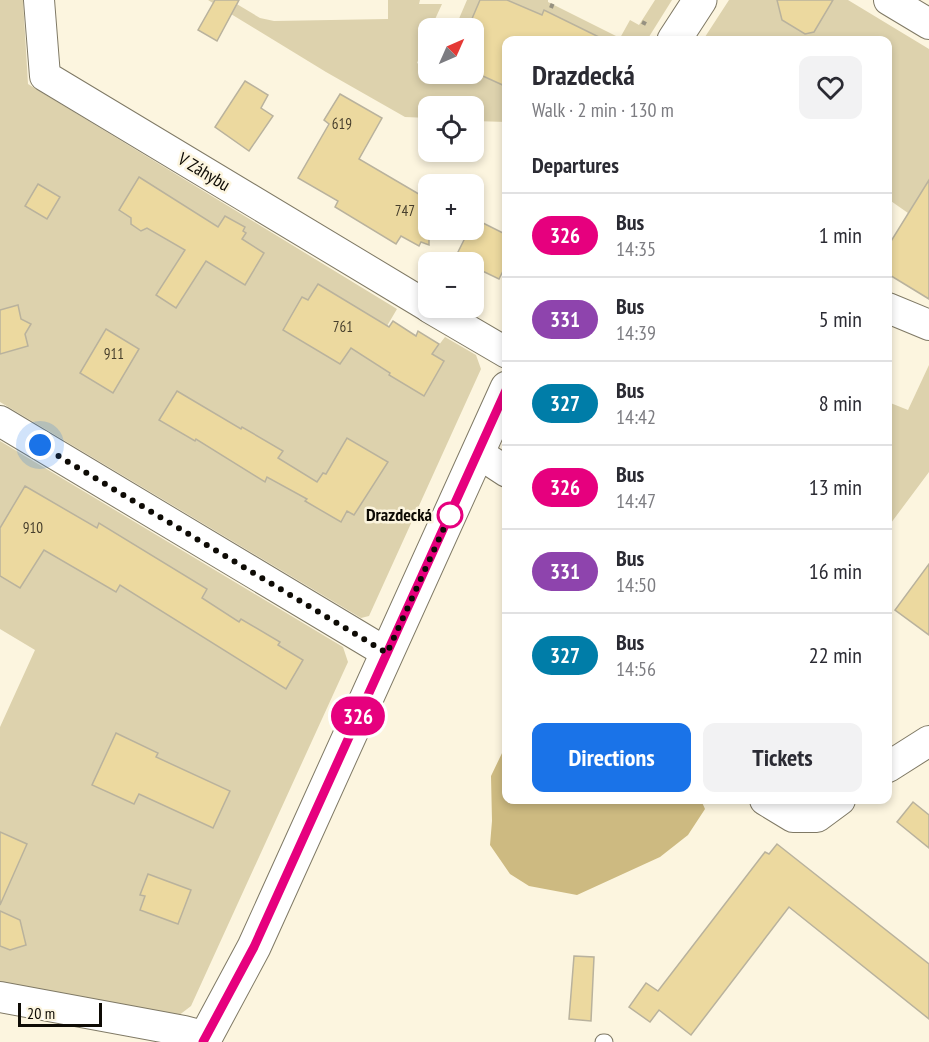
<!DOCTYPE html>
<meta charset="utf-8">
<style>
:root{--surface:#fff;--page:#f2f2f3;--text:#2b2b33;--muted:#7c7c81;--line:#e1e1e2;--accent:#1a73e8}
body{margin:0;font-family:"PT Sans Narrow",sans-serif;background:var(--page);color:var(--text);height:100vh;display:flex;flex-direction:column;font-size:22px;white-space:nowrap}
*{box-sizing:border-box;margin:0}
p{font-size:20px;color:var(--muted)}
.icon{flex:none;width:33px;height:33px;fill:none;stroke:currentColor;stroke-width:2;stroke-linecap:round;stroke-linejoin:round}
.map{position:relative;flex:1;overflow:hidden}
.drawer{position:absolute;left:502px;top:36px;width:390px;height:768px;display:flex;flex-direction:column;background:var(--surface);border-radius:12px;box-shadow:0 3px 9px #0003}
.drawer>*{flex:none}
.badge{padding:0 12px;border-radius:20px;font-size:21px;line-height:39px}
.needle{width:39px;rotate:45deg}
.fabs{position:absolute;left:418px;top:18px;display:grid;gap:12px}
.fabs a{display:grid;place-items:center;width:66px;height:66px;border-radius:12px;background:var(--surface);box-shadow:0 3px 9px #0003;font-size:30px}
.scale{position:absolute;left:18px;bottom:15px;width:84px;box-sizing:border-box;padding-left:6px;border:3px solid #0e0b05;border-top:0;font-size:16px;line-height:21px;white-space:nowrap;color:#0e0b05;-webkit-text-stroke:4px #fcf5df;paint-order:stroke}
.you{position:absolute;width:30px;height:30px;margin:-15px;border:4px solid #fff;border-radius:50%;background:#1a73e8;box-shadow:0 0 0 9px #1a73e833}
.map>.badge{position:absolute;translate:-50% -50%;box-shadow:0 0 0 3px #fff}
h2{padding:0 30px;font-size:22px;line-height:54px}
.round{display:grid;place-items:center;flex:none;width:63px;height:63px;border-radius:12px;background:var(--page)}
.headline{display:flex;align-items:center;justify-content:space-between;height:102px;padding:0 30px}
h1{font-size:28px;font-weight:800;line-height:45px}
.button{display:flex;gap:12px;margin-top:auto;padding:12px 30px}
.button a{flex:1;height:69px;border-radius:12px;background:var(--accent);color:#fff;font-size:24px;font-weight:800;line-height:69px;text-align:center}
.button a+a{background:var(--page);color:var(--text)}
ul{padding:0;list-style:none}
li{display:flex;align-items:center;gap:18px;height:84px;padding:0 30px;border-top:2px solid var(--line)}
li div{flex:1}
li b{display:block;font-size:22px}
li em{font-style:normal}
li .badge{min-width:66px;font-weight:700;text-align:center}
.map>svg:first-child{display:block}
.green{fill:#ddd2ad}
.water{fill:#cdba81}
.building{fill:#ecd99f;stroke:#b9b29d;stroke-width:1.5}
.lines{fill:none;stroke-linecap:round;stroke-linejoin:round}
.service-casing{stroke:#7f7965;stroke-width:17}
.minor-casing{stroke:#7f7965;stroke-width:32}
.tertiary-casing{stroke:#7f7965;stroke-width:35}
.path{stroke:#969181;stroke-width:4;stroke-dasharray:4.5 4.5;stroke-linecap:butt}
.service{stroke:#fff;stroke-width:15}
.minor{stroke:#fff;stroke-width:30}
.tertiary{stroke:#fff;stroke-width:33}
.line-casing{stroke:#fff;stroke-width:14}
.line{stroke:#e6007e;stroke-width:9}
.walk{stroke:#0e0b05;stroke-width:6;stroke-dasharray:0 10.8}
.stop-dot{fill:#fff;stroke:#e6007e;stroke-width:3}
.labels{text-anchor:middle;stroke-width:5;stroke-linejoin:round;paint-order:stroke}
.number-label{font-size:15px;fill:#463e2c}
.street-label{font-size:18px;fill:#0e0b05;stroke:#fcf5df}
.stop-label{font-size:18px;font-weight:bold;fill:#0e0b05;stroke:#fcf5df;text-anchor:end}
</style>
<div class="map">
<svg width="929" height="1042" viewBox="0 0 929 1042">
<rect width="100%" height="100%" fill="#fcf5df"/>
<!-- green -->
<g class="green">
<polygon points="0,0 23,0 28,84 397,309 374,348 388,357 389,375 424,395 444,362 432,354 445,337 476,355 481,369 369,616 361,618 0,402"/>
<polygon points="208,0 230,0 260,18 274,21 388,19 388,0 420,0 419,4 442,4 431,28 429,28 429,34 417,63 429,70 429,74 474,74 474,28 455,28 467,0 548,0 548,2 620,38 630,20 639,25 655,0 672,0 647,40 507,40 507,122 474,121 474,106 429,106 429,118 405,117 326,72"/>
<polygon points="729,0 848,0 929,49 929,194 923,190 908,213 888,199 888,40 703,40"/>
<polygon points="929,365 929,472 888,527 888,402 908,410"/>
<polygon points="0,441 343,647 348,662 191,1006 178,1016 65,1001 0,982 0,727 35,650 0,629"/>
</g>
<!-- water -->
<polygon class="water" points="507,747 507,800 701,800 705,809 688,835 660,857 577,895 529,886 510,874 490,845 492,821 491,776 503,751"/>
<!-- building -->
<g class="building">
<polygon points="215,0 239,0 217,41 198,30"/>
<polygon points="480,0 507,0 542,15 544,10 605,40 507,40 507,87 474,72 474,28 468,28"/>
<polygon points="777,0 833,0 814,32 805,34 782,20"/>
<polygon points="245,81 268,95 261,108 273,116 249,151 215,127"/>
<polygon points="340,94 382,118 359,159 429,200 429,245 421,242 419,246 401,236 396,244 335,207 338,201 298,178 329,124 324,120"/>
<polygon points="139,177 218,227 225,216 245,227 243,231 246,233 242,239 264,253 245,285 206,261 176,308 156,295 185,250 147,228 141,231 131,224 131,218 119,210"/>
<polygon points="929,180 929,299 888,274 888,246"/>
<polygon points="38,184 60,197 47,219 25,206"/>
<polygon points="475,219 507,235 507,263 499,279 474,267 474,262 464,262 455,258 469,230 474,230"/>
<polygon points="318,284 389,327 393,321 416,336 418,331 439,344 432,354 444,361 424,396 389,375 390,373 351,348 340,364 283,330 302,297 308,300"/>
<polygon points="18,305 21,319 31,324 25,334 28,346 0,354 0,310"/>
<polygon points="106,329 139,349 113,393 80,373"/>
<polygon points="177,391 241,429 242,427 283,451 278,458 317,482 323,473 326,474 347,438 388,462 354,515 347,511 341,522 305,501 307,499 267,477 265,482 196,439 195,441 159,420"/>
<polygon points="25,486 97,528 99,523 207,589 202,598 239,622 241,619 280,642 278,645 303,660 286,689 120,585 116,592 44,550 20,588 0,576 0,528"/>
<polygon points="929,564 929,635 895,610"/>
<polygon points="116,733 158,753 156,757 230,791 213,828 139,794 134,804 92,785"/>
<polygon points="913,802 929,815 929,848 897,822"/>
<polygon points="0,832 27,844 0,905"/>
<polygon points="777,844 929,964 929,1019 789,907 691,1035 659,1010 650,1022 629,1007 646,983 658,991 765,852 769,854"/>
<polygon points="148,874 191,890 178,924 140,910 145,896 140,895"/>
<polygon points="0,911 20,920 26,945 10,950 0,946"/>
<polygon points="574,956 594,957 591,1021 569,1019"/>
</g>
<g class="lines">
<!-- service casing -->
<g class="service-casing">
<polyline id="service" points="603,1042 605,1042"/>
</g>
<!-- minor casing -->
<g class="minor-casing">
<g id="minor">
<polyline points="39,0 45,76 429,307"/>
<polyline points="889,0 929,24"/>
<polyline points="430,308 507,353"/>
<polyline points="888,308 929,325"/>
<polyline points="0,421 387,653"/>
<polyline points="478,453 507,472"/>
<polyline points="888,767 929,741"/>
<polyline points="765,800 793,817 817,817 840,800"/>
<polyline points="0,997 184,1031 207,1037"/>
</g>
</g>
<!-- tertiary casing -->
<g class="tertiary-casing">
<g id="tertiary">
<polyline points="674,40 700,0"/>
<polyline points="203,1042 254,947 507,388"/>
</g>
</g>
<!-- path -->
<g class="path">
<polyline points="551,8 554,0"/>
<polyline points="642,22 650,26"/>
<polyline points="620,40 621,38"/>
</g>
<!-- service -->
<use href="#service" class="service"/>
<!-- minor -->
<use href="#minor" class="minor"/>
<!-- tertiary -->
<use href="#tertiary" class="tertiary"/>
</g>
<g class="lines">
<!-- line casing -->
<g class="line-casing">
<polyline id="line" points="203,1042 254,947 507,388"/>
</g>
<!-- line -->
<use href="#line" class="line"/>
<!-- walk -->
<polyline class="walk" points="40,445 387,653 450,515"/>
</g>
<!-- markers -->
<circle class="stop-dot" cx="450" cy="515" r="12"/>
<g class="labels">
<!-- number labels -->
<g class="number-label">
<text x="342" y="129">619</text>
<text x="405" y="216">747</text>
<text x="343" y="332">761</text>
<text x="114" y="359">911</text>
<text x="33" y="533">910</text>
</g>
<!-- street labels -->
<g class="street-label">
<text transform="translate(204 172) rotate(31)" y="6">V Záhybu</text>
</g>
<!-- stop labels -->
<g class="stop-label">
<text x="432" y="521">Drazdecká</text>
</g>
</g>
</svg>
<div class="fabs">
<a><svg class="needle" viewBox="-14 -14 28 28"><path d="M0-13l5 13h-10z" fill="#e53935"/><path d="M0 13l5-13h-10z" fill="#7c7c81"/></svg></a>
<a><svg class="icon" aria-label="locate" viewBox="0 0 24 24"><circle cx="12" cy="12" r="6"/><path d="M12 2v4M12 18v4M2 12h4M18 12h4"/></svg></a>
<a>+</a>
<a>−</a>
</div>
<div class="scale">20 m</div>
<div class="you" style="left:40px;top:445px"></div>
<b class="badge" style="left:358px;top:716px;background:#e6007e;color:#fff">326</b>
<section class="drawer">
<div class="headline"><div><h1>Drazdecká</h1><p>Walk · 2 min · 130 m</p></div><a class="round"><svg class="icon" aria-label="heart" viewBox="0 0 24 24"><path d="M12 20l-8-8c-3-5 5-10 8-4 3-6 11-1 8 4z"/></svg></a></div>
<h2>Departures</h2>
<ul>
<li><span class="badge" style="background:#e6007e;color:#fff">326</span><div><b>Bus</b><p>14:35</p></div><em>1 min</em></li>
<li><span class="badge" style="background:#8e44ad;color:#fff">331</span><div><b>Bus</b><p>14:39</p></div><em>5 min</em></li>
<li><span class="badge" style="background:#007da8;color:#fff">327</span><div><b>Bus</b><p>14:42</p></div><em>8 min</em></li>
<li><span class="badge" style="background:#e6007e;color:#fff">326</span><div><b>Bus</b><p>14:47</p></div><em>13 min</em></li>
<li><span class="badge" style="background:#8e44ad;color:#fff">331</span><div><b>Bus</b><p>14:50</p></div><em>16 min</em></li>
<li><span class="badge" style="background:#007da8;color:#fff">327</span><div><b>Bus</b><p>14:56</p></div><em>22 min</em></li>
</ul>
<div class="button"><a>Directions</a><a>Tickets</a></div>
</section>
</div>
